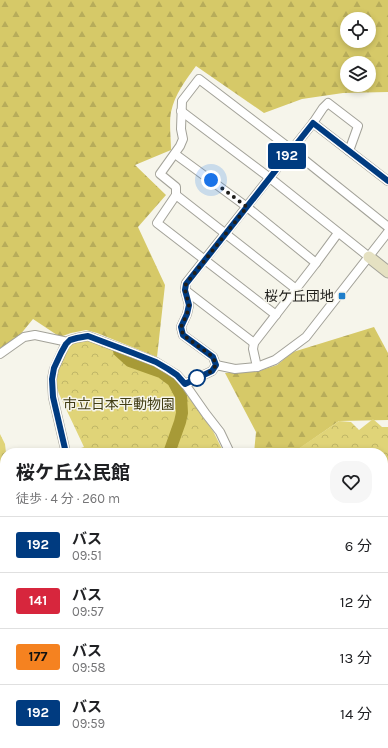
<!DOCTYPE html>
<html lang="ja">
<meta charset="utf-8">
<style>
:root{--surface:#fff;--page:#f6f6f6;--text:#202124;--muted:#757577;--line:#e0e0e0}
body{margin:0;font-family:Karla,"Noto Sans JP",sans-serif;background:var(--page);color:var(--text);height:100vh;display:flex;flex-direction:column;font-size:15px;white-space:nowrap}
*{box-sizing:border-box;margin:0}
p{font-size:13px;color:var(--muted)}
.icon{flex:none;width:22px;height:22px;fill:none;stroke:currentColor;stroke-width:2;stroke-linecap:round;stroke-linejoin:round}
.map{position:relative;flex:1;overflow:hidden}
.drawer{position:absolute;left:0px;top:448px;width:388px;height:300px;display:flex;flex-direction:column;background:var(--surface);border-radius:16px 16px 0 0;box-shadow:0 2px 6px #0003}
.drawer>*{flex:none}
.badge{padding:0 8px;border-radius:3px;font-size:14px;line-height:26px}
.tools{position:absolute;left:340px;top:12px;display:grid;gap:8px}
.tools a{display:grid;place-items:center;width:36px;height:36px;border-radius:50%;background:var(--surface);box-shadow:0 2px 6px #0003;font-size:20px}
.you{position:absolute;width:20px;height:20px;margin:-10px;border:3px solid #fff;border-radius:50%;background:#1a73e8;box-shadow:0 0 0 6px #1a73e833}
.map>.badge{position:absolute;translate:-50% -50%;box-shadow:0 0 0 2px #fff}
.round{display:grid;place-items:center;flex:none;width:42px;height:42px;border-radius:16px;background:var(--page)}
.headline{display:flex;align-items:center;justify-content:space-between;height:68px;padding:0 16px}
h1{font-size:19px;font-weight:700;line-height:30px}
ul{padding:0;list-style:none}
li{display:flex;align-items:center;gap:12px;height:56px;padding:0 16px;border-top:1px solid var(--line)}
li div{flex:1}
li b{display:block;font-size:15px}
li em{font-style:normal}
li .badge{min-width:44px;font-weight:700;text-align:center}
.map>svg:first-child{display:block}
.forest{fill:url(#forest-firs);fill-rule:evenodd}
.park{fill:url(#park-crowns)}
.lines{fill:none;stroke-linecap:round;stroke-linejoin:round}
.river{stroke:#a79a37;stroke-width:12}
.street-casing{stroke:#a3a299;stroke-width:10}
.secondary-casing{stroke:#a3a299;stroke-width:13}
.street{stroke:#fff;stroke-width:8}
.secondary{stroke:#e5e1c2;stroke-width:11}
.line-casing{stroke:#fff;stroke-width:9}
.line{stroke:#003b80;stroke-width:6}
.walk{stroke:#1f1e1b;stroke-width:4;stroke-dasharray:0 7.2}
.poi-dot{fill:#1e7eca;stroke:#f6f5eb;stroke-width:1.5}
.stop-dot{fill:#fff;stroke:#003b80;stroke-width:2}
.labels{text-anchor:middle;stroke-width:3;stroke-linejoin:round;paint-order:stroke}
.poi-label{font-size:14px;fill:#1f1e1b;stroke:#f6f5eb;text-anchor:end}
.park-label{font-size:14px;fill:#423d14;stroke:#f6f5eb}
</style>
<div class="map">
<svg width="388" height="748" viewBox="0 0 388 748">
<defs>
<pattern id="forest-firs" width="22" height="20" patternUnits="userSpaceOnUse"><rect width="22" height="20" fill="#d6c968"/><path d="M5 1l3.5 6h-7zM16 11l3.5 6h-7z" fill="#b7ac5a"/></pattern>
<pattern id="park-crowns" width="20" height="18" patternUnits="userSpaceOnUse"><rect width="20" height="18" fill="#e0d478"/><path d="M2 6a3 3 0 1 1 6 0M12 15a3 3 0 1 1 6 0" fill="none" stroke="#c0b667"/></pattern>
</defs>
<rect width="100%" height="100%" fill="#f6f5eb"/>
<!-- forest -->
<g class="forest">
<path d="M0,0h388v92l-45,1 -41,6 -38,14 -68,-47c-11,15 -21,28 -25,46 -2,10 0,28 0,38l-36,15 31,30 -28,32 27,58 -8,72 -60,-24 -11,-3 -15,3 -11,4 -27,-18 -27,33 -6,1zM347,19h22v22h-22zM347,63h22v22h-22z"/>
<polygon points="374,327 388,353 388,420 339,421 293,453 254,453 256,432 225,373 259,371 277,365 293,352"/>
<polygon points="0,531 5,533 5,715 0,711"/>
<polygon points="383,730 385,748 322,748 315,743 383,743"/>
<polygon points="30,743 134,743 137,748 32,748"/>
</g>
<!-- park -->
<g class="park">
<polygon points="89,340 153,365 172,375 184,390 213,431 224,453 74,453 78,449 84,447 59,394 55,381 56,370 66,347 76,341"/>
<polygon points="373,419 382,427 388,427 388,529 386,525 388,522 383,517 383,453 292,453 339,421 351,422 359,430"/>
<polygon points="0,434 5,444 6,453 5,453 5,527 0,527"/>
<polygon points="142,743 279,743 281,745 298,748 144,748"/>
</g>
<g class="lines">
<!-- river -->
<g class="river">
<polyline points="119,351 130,361 161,372 173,381 181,396 182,413 180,422 169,453"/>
<polyline points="215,743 224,748"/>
</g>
<!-- street casing -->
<g class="street-casing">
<g id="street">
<polyline points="181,111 270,178 369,257"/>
<polyline points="313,123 323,108 328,103 358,126 349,151"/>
<polyline points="175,154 247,207 316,263"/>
<polyline points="176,195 296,289"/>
<polyline points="185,290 254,343"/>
<polyline points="276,315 157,223 176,195 176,187 160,174 180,146 183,139 181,129 182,101 199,79 292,150 388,227"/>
<polyline points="0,354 24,337 35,335 68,342"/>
<polyline points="216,365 213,357 183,335 181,327 187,314 189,305 185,290 186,283 313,123 388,181"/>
<polyline points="257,367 253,349 254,343 316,263 338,233"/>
<polyline points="185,384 212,371 216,365 235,369 257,367 275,360 306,337 388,232"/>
<polyline points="66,453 53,397 52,379 54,369 66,343 70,340 77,338 88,336 156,362 177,375 185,384 206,414 220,432 230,453"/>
<polyline points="0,549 5,553"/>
<polyline points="388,633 387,634 388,639"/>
<polyline points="0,718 5,722"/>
<polyline points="21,743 23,748"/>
<polyline points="97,743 100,748"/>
<polyline points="304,743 310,744 315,748"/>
</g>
</g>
<!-- secondary casing -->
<g class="secondary-casing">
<g id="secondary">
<polyline points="369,257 388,272"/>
<polyline points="0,575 5,580"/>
<polyline points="104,743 107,748"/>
</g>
</g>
<!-- street -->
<use href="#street" class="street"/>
<!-- secondary -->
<use href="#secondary" class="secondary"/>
</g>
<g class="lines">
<!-- line casing -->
<g class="line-casing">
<polyline id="line" points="66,453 53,397 52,379 54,368 61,353 66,344 70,340 77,338 88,336 133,353 156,362 168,369 177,375 185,384 212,371 216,365 213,357 183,335 181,327 187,314 189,305 185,290 186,284 313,123 388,181"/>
</g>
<!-- line -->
<use href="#line" class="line"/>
<!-- walk -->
<polyline class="walk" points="197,378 212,371 216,365 213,357 183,335 181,327 187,314 189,305 185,290 186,284 247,207 211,180"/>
</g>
<!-- markers -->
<rect class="poi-dot" x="338" y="292" width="8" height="8" rx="2"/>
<circle class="stop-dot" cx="197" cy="378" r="8"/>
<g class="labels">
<!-- poi labels -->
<g class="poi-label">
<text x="334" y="301">桜ケ丘団地</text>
</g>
<!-- park labels -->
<g class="park-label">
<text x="119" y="409">市立日本平動物園</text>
</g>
</g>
</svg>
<div class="tools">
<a><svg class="icon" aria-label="locate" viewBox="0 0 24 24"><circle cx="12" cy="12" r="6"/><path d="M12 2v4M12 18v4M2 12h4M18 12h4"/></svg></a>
<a><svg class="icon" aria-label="layers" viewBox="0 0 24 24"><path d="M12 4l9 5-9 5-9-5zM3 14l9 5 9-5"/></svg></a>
</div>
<div class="you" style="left:211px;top:180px"></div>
<b class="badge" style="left:287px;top:156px;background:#003b80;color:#fff">192</b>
<section class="drawer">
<div class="headline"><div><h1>桜ケ丘公民館</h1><p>徒歩 · 4 分 · 260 m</p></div><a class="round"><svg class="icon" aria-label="heart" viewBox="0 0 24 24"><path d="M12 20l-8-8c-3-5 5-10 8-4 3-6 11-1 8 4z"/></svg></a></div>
<ul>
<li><span class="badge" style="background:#003b80;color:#fff">192</span><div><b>バス</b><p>09:51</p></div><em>6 分</em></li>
<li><span class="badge" style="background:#d7263d;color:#fff">141</span><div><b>バス</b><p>09:57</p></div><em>12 分</em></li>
<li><span class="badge" style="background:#f58220;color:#111">177</span><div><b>バス</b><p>09:58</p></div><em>13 分</em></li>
<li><span class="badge" style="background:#003b80;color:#fff">192</span><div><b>バス</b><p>09:59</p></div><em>14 分</em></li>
</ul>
</section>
</div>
